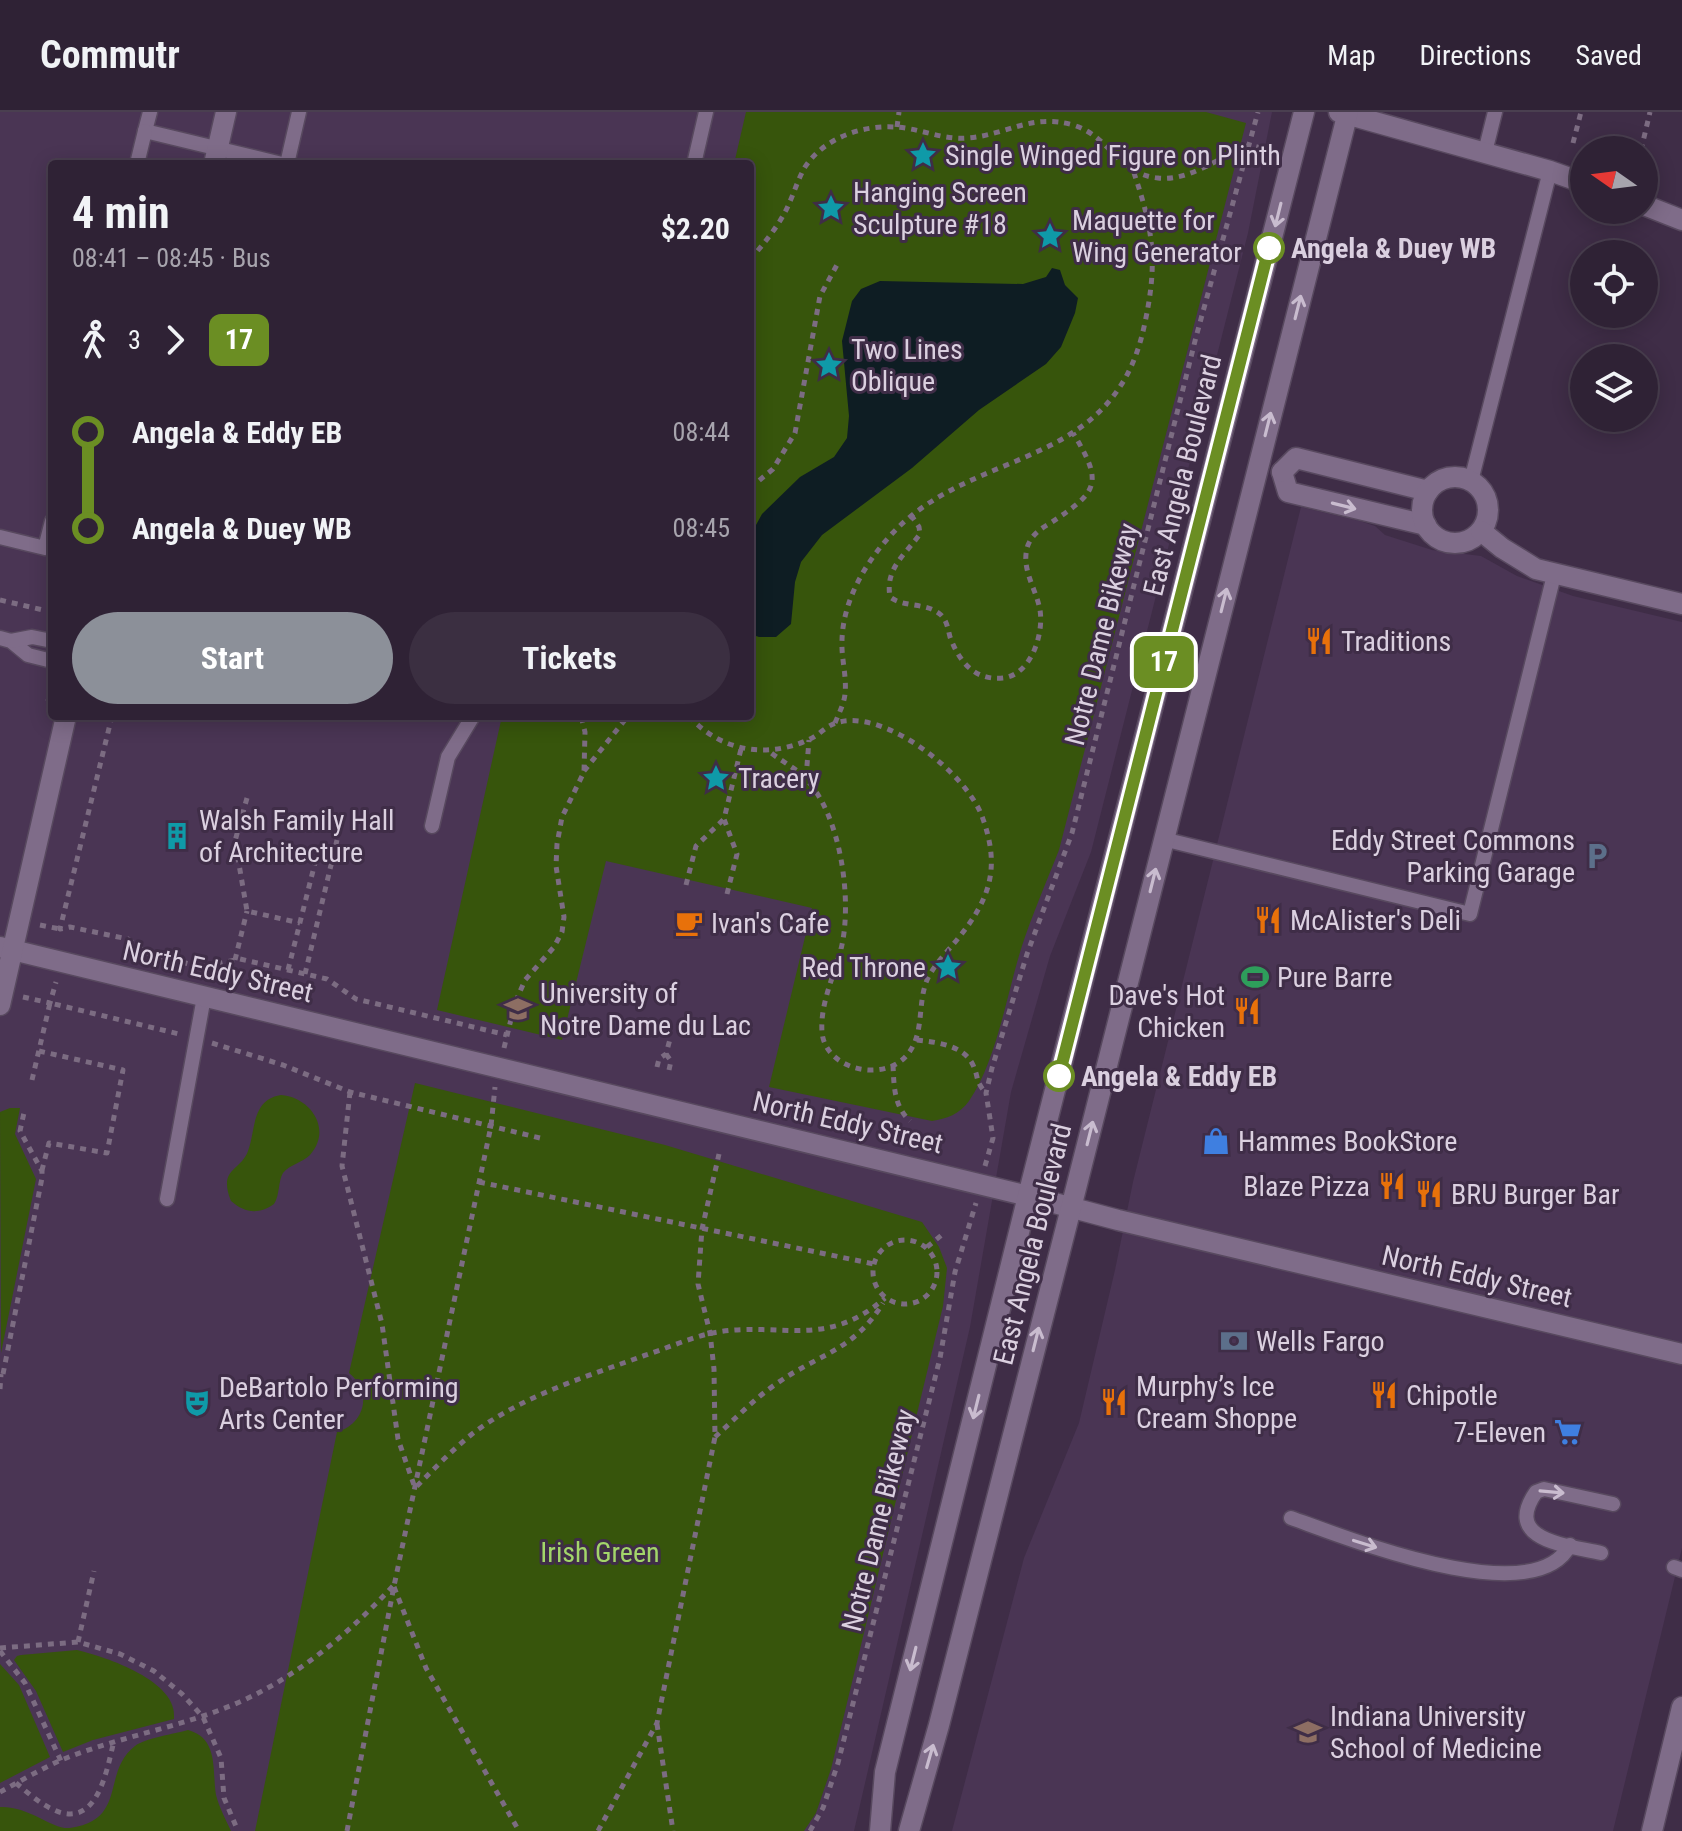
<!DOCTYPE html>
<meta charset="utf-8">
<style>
:root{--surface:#2f2235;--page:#3b2f41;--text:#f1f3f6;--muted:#a7a4ad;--line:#4a3f50;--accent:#8c9099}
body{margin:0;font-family:"Roboto Condensed",sans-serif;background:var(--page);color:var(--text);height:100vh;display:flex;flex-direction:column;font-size:30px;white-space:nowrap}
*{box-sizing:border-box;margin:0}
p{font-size:26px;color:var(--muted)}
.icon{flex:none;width:44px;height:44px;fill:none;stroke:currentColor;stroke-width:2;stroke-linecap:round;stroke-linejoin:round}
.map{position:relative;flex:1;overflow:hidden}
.sheet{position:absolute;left:48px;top:48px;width:706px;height:560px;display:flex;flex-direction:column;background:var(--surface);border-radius:8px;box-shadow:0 4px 20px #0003,0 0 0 2px var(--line)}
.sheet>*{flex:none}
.badge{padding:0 16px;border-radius:12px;font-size:28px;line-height:52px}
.needle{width:52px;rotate:284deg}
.buttons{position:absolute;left:1570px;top:24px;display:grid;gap:16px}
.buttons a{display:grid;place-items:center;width:88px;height:88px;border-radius:50%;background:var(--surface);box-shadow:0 4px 20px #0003,0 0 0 2px var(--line);font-size:40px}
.map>.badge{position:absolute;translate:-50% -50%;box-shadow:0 0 0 4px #fff}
.legs{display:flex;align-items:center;gap:12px;height:88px;padding:0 24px;font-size:26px}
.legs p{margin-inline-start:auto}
.summary{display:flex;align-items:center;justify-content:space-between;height:136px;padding:0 24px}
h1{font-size:44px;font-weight:700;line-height:60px}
.button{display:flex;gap:16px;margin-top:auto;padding:16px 24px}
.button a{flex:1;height:92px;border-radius:48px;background:var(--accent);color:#fff;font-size:32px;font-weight:700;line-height:92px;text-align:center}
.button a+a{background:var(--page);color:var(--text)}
ul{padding:0 24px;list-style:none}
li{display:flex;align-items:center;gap:28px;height:96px;font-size:30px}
li i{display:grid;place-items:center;width:12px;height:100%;margin:0 10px;background:currentColor}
li i::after{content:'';width:20px;height:20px;margin:-10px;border:6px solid;border-radius:50%;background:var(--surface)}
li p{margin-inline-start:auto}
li:first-child i{background:linear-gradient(#0000 50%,currentColor 0)}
li:last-child i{background:linear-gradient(currentColor 50%,#0000 0)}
header{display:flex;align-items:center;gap:48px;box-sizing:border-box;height:112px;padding:0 40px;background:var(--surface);border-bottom:2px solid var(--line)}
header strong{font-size:38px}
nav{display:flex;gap:44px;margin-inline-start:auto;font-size:28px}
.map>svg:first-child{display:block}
.built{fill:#4a3554;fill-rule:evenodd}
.green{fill:#37550c}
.water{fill:#0e1d23}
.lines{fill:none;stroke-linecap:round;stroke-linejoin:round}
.lane-casing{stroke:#58495f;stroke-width:17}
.street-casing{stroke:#58495f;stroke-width:23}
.secondary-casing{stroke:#58495f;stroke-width:23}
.path{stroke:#7c6c82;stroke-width:5;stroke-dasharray:6 6;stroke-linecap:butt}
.lane{stroke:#7f6c89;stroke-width:14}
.street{stroke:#7f6c89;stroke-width:20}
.secondary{stroke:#7f6c89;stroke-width:20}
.oneway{stroke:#c9bccf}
.line-1-casing{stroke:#fff;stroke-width:18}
.line-1{stroke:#6b8e23;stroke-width:12}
.stop-1-dot{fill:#fff;stroke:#6b8e23;stroke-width:4}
.labels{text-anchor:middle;stroke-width:6;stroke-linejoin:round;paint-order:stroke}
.poi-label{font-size:28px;fill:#dbd0e0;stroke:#3f2d47;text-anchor:start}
.stop-label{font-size:28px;font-weight:bold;fill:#dbd0e0;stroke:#3f2d47;text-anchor:start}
.street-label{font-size:28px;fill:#dbd0e0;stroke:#3f2d47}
.park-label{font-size:28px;fill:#a3d66a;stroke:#3f2d47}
</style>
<header>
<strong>Commutr</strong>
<nav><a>Map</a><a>Directions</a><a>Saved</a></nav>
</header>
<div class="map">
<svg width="1682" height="1719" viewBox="0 0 1682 1719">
<rect width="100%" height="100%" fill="#3f2d47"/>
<!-- built -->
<g class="built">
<path d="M0,0h1272l-24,121 -157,619 -41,104 -39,136 -41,235 -116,504h-854zM52,52h698v552h-698z"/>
<polygon points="1301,395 1360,409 1375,414 1385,423 1432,438 1481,444 1517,464 1573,484 1682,510 1682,1436 1613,1719 952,1719 1024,1446 1079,1311 1115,1158 1133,1070"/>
</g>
<!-- green -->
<g class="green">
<path d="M746,0h460l40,11 -187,727c-13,33 -27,65 -38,99 -14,45 -25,113 -52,152 -9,13 -23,18 -37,20l-163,-34 43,-179 -206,-47 -44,179 -125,-30 65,-294h248v-552h-16z"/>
<path d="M415,971l250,62 257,77 17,25 8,21 -4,38 -112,463 -15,44 -12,18h-549l82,-399c28,-8 36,-40 12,-59z"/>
<path d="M281,983c29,2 52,34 29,60 -7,7 -21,10 -27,18 -5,8 -3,22 -9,31 -16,11 -29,9 -43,-3 -13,-33 9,-29 17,-50 8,-21 3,-51 33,-56z"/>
<polygon points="10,996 20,996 15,1022 36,1067 1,1241 0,1000"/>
<path d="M77,1538c29,7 102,31 97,69l-81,21 -30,12 -27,-61 -22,-31 3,-4 4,-1z"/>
<polygon points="0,1552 19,1573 50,1645 0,1671"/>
<path d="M188,1618c31,8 24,41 28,65 3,12 10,25 15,36h-231v-24c30,-1 52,23 70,21 58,-8 31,-56 65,-82 10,-8 40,-12 53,-16z"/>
</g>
<!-- water -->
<polygon class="water" points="1052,156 1060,158 1065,173 1078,186 1075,201 1061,235 1046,252 979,298 912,356 822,423 801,450 795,470 791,512 776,525 759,525 750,522 750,424 762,402 800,365 834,345 847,326 849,304 842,229 852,189 861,177 880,169 1023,172 1046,165"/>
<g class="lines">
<!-- lane casing -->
<g class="lane-casing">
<g id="lane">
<polyline points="150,0 145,19 282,52"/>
<polyline points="1485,40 1495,0"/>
<polyline points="137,52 145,19"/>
<polyline points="287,52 299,0"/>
<polyline points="694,52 706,0"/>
<polyline points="1471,369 1550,59"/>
<polyline points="0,425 45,436 52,409"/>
<polyline points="0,526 11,529 28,543 52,549"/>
<polyline points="11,529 32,525 52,529"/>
<polyline points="432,714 448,645 473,604"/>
<polyline points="1163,727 1470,802 1554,463"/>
<polyline points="167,1087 204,885"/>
<path d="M1291,1406c54,19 243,96 279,27"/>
<path d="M1601,1441c-34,-8 -99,-12 -65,-61l8,-3 69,15"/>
<polyline points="1674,1455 1682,1458"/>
</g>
</g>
<!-- street casing -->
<g class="street-casing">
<g id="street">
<polyline points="1339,0 1550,59 1584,71"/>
<polyline points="214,52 226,0"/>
<polyline points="1644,93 1682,108"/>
<polyline points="1282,360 1288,380 1426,413"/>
<polyline points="1282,360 1296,346 1428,379"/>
<circle cx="1455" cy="398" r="33"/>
<polyline points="1481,419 1502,436 1536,457 1682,492"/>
<polyline points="0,835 1028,1084"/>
<polyline points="0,893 66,604"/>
<polyline points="1652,1719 1682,1595"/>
</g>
</g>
<!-- secondary casing -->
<g class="secondary-casing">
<g id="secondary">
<polyline points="1028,1084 1118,1108 1682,1242"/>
<polyline points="880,1719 885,1660 1028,1084 1304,0"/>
<polyline points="909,1719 939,1613 1071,1096 1348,0"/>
</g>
</g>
<!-- path -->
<g class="path">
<polyline points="897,15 899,0"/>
<polyline points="1573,31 1581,0"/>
<polyline points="1641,38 1650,0"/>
<path d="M750,148c14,-17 29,-34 38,-54 6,-13 10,-27 17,-39 19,-29 57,-42 90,-40 24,1 47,13 72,11 40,-3 64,-25 106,-13 37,11 44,49 85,53 26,3 52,-14 74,-25 5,-2 12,-7 17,-7 5,-1 13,3 18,4"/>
<polyline points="750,376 773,357 795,321 820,184 838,151"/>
<path d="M911,403l8,12 1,7c-15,21 -35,34 -30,63 14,11 37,5 51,18 6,6 7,14 9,22 9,24 24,44 53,41 28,-3 41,-44 37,-68 -4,-22 -20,-42 -12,-65 4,-10 12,-16 21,-21 48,-32 56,-39 24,-91"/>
<polyline points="0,488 52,500"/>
<polyline points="48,589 52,573"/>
<polyline points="112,604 60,817 70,815 128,827 147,841 201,855 240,847 327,867 356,887 507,923"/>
<path d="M689,604c32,36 79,43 121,23 9,-4 16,-13 26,-16 48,-16 133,52 147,96 18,51 6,82 -27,122 -10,12 -22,24 -29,39 -10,24 -2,54 -20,75 -23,28 -82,15 -85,-23 -2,-28 12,-56 19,-83 12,-48 0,-136 -37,-172 -10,-10 -23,-16 -34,-25"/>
<path d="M835,611c4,-10 9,-19 10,-29 2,-18 -4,-36 -3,-54 1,-38 22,-75 47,-103 82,-92 223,-63 255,-210 14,-63 10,-95 -10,-154"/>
<polyline points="584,659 628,604"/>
<polyline points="806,666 809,628"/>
<polyline points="247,686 235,729 247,799 300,811"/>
<polyline points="686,773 696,734 724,707"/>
<polyline points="727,782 737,742 724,707 741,637"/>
<polyline points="40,813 60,817"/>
<polyline points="235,848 247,799"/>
<polyline points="288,858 318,739"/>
<polyline points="305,862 337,728"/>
<polyline points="23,885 50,891 56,870"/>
<path d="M917,928c18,2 47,5 56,25 6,13 2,16 13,28"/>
<polyline points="212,931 283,953 350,980 540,1026"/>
<polyline points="504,936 515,891 525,868 554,835 562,820 564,805 556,754 557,732 562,705 584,660 585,620 581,604"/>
<polyline points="39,939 123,958 107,1041 49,1031 42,1058"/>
<polyline points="666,942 671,949 669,958"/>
<path d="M893,953c1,22 1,41 17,56"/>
<polyline points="657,955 659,947 666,942 670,927"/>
<polyline points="32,968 50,891 179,922"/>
<path d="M350,980l-8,74 40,158 16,115 17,49c18,-18 37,-38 57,-54 50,-38 113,-57 171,-78 22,-7 46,-18 69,-23 67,-13 112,18 173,-35"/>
<polyline points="985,1054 993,1026 986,981 992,956 1027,842 1072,721 1196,225 1258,0"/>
<polyline points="479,1070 874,1152"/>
<circle cx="905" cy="1160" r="32"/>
<polyline points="927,1135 943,1122"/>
<polyline points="3,1262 42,1066 42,1059 20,1019 25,996"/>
<polyline points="0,1277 1,1262"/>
<path d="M715,1325c20,-18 39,-38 61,-53 42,-30 78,-33 107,-81"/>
<polyline points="394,1475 426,1556 519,1719"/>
<polyline points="78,1530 94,1459"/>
<polyline points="0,1536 78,1530 120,1542 154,1559 182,1582 203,1605 221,1646 224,1686 238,1719"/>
<polyline points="0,1539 25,1571 61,1649"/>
<polyline points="657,1612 673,1719"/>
<path d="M16,1671c11,9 23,20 36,26 44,22 54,-35 61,-64"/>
<path d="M0,1680c19,-10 39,-22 59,-31 60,-25 126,-34 185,-61 58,-27 106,-68 149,-114"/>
<polyline points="347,1719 394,1474 491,1014 495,975"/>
<polyline points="598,1719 657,1611 715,1325 714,1257 710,1221 698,1172 702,1117 719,1042"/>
<polyline points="810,1719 823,1696 838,1651 940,1246 955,1160 976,1091"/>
</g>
<!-- lane -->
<use href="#lane" class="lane"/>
<!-- street -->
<use href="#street" class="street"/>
<!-- secondary -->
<use href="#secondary" class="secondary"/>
</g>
<!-- one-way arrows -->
<defs><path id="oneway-shaft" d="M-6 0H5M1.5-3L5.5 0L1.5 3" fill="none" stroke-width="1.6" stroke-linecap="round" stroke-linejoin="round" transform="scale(2)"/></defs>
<g class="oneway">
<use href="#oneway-shaft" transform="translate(1278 103) rotate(104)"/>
<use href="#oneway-shaft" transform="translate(1298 195) rotate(-76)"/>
<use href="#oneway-shaft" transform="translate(1268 312) rotate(-76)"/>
<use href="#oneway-shaft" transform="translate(1344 394) rotate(14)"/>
<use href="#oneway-shaft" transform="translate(1224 488) rotate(-76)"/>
<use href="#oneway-shaft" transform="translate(1153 768) rotate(-76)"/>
<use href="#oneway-shaft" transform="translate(1090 1021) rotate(-76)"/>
<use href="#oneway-shaft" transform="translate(1036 1227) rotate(-76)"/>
<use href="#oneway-shaft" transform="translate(976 1295) rotate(104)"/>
<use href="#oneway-shaft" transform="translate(1552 1380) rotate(5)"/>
<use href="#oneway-shaft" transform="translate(1365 1432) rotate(17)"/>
<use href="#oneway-shaft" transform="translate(913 1547) rotate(104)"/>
<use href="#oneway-shaft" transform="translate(930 1644) rotate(-74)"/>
</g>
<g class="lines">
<!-- line-1 casing -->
<g class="line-1-casing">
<polyline id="line-1" points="1059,964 1269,136"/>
</g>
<!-- line-1 -->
<use href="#line-1" class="line-1"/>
</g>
<!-- icons -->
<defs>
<g id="sight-bare" transform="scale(2.16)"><path d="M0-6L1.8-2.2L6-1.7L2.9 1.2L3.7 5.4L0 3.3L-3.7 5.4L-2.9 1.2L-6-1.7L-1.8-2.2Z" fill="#0f9aa8" stroke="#3f2d47" stroke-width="2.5" paint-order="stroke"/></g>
<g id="restaurant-bare" transform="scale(2.16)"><path d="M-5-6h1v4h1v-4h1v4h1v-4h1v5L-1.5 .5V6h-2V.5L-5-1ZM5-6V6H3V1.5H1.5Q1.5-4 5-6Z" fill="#e8710a" stroke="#3f2d47" stroke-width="2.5" paint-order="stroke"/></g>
<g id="building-bare" transform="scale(2.16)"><path d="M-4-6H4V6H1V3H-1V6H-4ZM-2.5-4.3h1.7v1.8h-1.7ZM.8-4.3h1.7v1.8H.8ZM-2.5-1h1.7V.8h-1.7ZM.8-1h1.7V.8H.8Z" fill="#0f9aa8" stroke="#3f2d47" stroke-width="2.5" paint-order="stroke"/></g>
<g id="parking-bare" transform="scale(2.16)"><path d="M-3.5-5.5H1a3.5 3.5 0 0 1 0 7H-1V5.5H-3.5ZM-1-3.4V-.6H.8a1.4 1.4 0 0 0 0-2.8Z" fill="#5c6f8a" stroke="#3f2d47" stroke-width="2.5" paint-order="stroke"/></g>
<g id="cafe-bare" transform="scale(2.16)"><path d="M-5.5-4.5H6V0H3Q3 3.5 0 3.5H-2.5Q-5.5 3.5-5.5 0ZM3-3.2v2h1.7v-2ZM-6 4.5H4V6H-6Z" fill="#e8710a" stroke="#3f2d47" stroke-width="2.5" paint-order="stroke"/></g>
<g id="stadium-bare" transform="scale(2.16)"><path d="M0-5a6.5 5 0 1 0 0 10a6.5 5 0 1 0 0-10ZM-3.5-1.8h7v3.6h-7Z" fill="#2e9e5b" stroke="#3f2d47" stroke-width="2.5" paint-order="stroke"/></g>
<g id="university-bare" transform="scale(2.16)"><path d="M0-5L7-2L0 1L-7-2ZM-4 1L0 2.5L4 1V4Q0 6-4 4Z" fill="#8d6e63" stroke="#3f2d47" stroke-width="2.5" paint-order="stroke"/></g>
<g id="shop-bare" transform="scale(2.16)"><path d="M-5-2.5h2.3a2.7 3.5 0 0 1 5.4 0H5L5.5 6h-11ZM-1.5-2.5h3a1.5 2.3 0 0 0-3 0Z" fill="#3f7fe0" stroke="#3f2d47" stroke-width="2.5" paint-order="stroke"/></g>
<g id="bank-bare" transform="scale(2.16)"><path d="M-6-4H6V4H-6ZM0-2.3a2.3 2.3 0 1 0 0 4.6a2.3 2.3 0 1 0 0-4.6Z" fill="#5c6f8a" stroke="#3f2d47" stroke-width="2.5" paint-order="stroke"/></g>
<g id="theatre-bare" transform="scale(2.16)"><path d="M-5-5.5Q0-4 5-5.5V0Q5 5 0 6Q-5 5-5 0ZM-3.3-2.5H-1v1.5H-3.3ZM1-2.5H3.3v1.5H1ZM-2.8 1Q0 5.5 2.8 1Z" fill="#0f9aa8" stroke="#3f2d47" stroke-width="2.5" paint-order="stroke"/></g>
<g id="supermarket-bare" transform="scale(2.16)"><path d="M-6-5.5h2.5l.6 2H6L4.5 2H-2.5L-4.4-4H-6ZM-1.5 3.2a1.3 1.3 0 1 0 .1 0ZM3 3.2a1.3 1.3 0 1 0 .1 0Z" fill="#3f7fe0" stroke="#3f2d47" stroke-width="2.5" paint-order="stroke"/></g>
</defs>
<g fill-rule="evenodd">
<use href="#sight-bare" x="923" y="43"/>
<use href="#sight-bare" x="831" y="96"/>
<use href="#sight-bare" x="1050" y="124"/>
<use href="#sight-bare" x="829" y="253"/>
<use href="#restaurant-bare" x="1319" y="529"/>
<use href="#sight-bare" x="716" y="666"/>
<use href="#building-bare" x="177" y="724"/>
<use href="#parking-bare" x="1597" y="744"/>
<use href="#restaurant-bare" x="1268" y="808"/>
<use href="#cafe-bare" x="689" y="811"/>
<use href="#sight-bare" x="948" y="855"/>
<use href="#stadium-bare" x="1255" y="865"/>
<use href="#university-bare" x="518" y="897"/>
<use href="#restaurant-bare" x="1247" y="899"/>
<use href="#shop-bare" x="1216" y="1029"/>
<use href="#restaurant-bare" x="1392" y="1074"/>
<use href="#restaurant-bare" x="1429" y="1082"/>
<use href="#bank-bare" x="1234" y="1229"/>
<use href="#restaurant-bare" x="1384" y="1283"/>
<use href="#restaurant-bare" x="1114" y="1290"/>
<use href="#theatre-bare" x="197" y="1291"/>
<use href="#supermarket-bare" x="1568" y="1320"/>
<use href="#university-bare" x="1308" y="1620"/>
</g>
<!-- markers -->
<g class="stop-1-dot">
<circle cx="1269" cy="136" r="14"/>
<circle cx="1059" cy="964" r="14"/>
</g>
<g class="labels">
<!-- poi labels -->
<g class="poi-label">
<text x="945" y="53">Single Winged Figure on Plinth</text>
<text x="853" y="90">Hanging Screen<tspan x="853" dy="32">Sculpture #18</tspan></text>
<text x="1072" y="118">Maquette for<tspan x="1072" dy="32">Wing Generator</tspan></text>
<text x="851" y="247">Two Lines<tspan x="851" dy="32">Oblique</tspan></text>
<text x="1341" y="539">Traditions</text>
<text x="738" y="676">Tracery</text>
<text x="199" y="718">Walsh Family Hall<tspan x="199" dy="32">of Architecture</tspan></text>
<text x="1575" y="738" text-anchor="end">Eddy Street Commons<tspan x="1575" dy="32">Parking Garage</tspan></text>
<text x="1290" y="818">McAlister's Deli</text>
<text x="711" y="821">Ivan's Cafe</text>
<text x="926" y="865" text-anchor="end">Red Throne</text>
<text x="1277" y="875">Pure Barre</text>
<text x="540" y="891">University of<tspan x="540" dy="32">Notre Dame du Lac</tspan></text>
<text x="1225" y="893" text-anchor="end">Dave's Hot<tspan x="1225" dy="32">Chicken</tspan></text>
<text x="1238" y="1039">Hammes BookStore</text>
<text x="1370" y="1084" text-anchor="end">Blaze Pizza</text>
<text x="1451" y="1092">BRU Burger Bar</text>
<text x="1256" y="1239">Wells Fargo</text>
<text x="1136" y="1284">Murphy’s Ice<tspan x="1136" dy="32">Cream Shoppe</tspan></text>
<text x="219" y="1285">DeBartolo Performing<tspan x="219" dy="32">Arts Center</tspan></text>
<text x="1406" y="1293">Chipotle</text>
<text x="1546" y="1330" text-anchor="end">7-Eleven</text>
<text x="1330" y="1614">Indiana University<tspan x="1330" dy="32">School of Medicine</tspan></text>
</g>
<!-- stop labels -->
<g class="stop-label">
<text x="1291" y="146">Angela &amp; Duey WB</text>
<text x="1081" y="974">Angela &amp; Eddy EB</text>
</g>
<!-- street labels -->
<g class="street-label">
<text transform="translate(1182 363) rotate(-76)" y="10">East Angela Boulevard</text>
<text transform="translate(1101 522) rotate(-76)" y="10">Notre Dame Bikeway</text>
<text transform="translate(218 859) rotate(13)" y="10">North Eddy Street</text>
<text transform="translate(848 1010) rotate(13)" y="10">North Eddy Street</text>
<text transform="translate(1032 1132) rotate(-76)" y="10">East Angela Boulevard</text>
<text transform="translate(1477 1164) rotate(13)" y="10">North Eddy Street</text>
<text transform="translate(878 1408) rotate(-76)" y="10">Notre Dame Bikeway</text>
</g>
<!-- park labels -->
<g class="park-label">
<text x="600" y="1450">Irish Green</text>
</g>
</g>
</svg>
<div class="buttons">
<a><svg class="needle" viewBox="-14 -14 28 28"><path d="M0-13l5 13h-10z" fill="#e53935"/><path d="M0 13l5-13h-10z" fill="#a7a4ad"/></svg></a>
<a><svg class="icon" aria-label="locate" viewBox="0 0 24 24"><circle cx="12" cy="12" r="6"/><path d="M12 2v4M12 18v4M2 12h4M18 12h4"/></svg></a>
<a><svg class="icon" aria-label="layers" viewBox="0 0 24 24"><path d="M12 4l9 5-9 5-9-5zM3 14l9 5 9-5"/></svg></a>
</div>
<b class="badge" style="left:1164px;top:550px;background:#6b8e23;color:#fff">17</b>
<section class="sheet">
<div class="summary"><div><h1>4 min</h1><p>08:41 – 08:45 · Bus</p></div><b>$2.20</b></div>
<div class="legs"><svg class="icon" aria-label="walk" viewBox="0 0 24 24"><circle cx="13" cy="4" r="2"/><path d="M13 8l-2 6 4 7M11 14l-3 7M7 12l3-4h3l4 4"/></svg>3<svg class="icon" aria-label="forward" viewBox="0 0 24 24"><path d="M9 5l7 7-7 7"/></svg><b class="badge" style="background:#6b8e23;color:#fff">17</b></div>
<ul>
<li><i style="color:#6b8e23"></i><b>Angela &amp; Eddy EB</b><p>08:44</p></li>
<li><i style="color:#6b8e23"></i><b>Angela &amp; Duey WB</b><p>08:45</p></li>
</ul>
<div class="button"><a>Start</a><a>Tickets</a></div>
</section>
</div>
